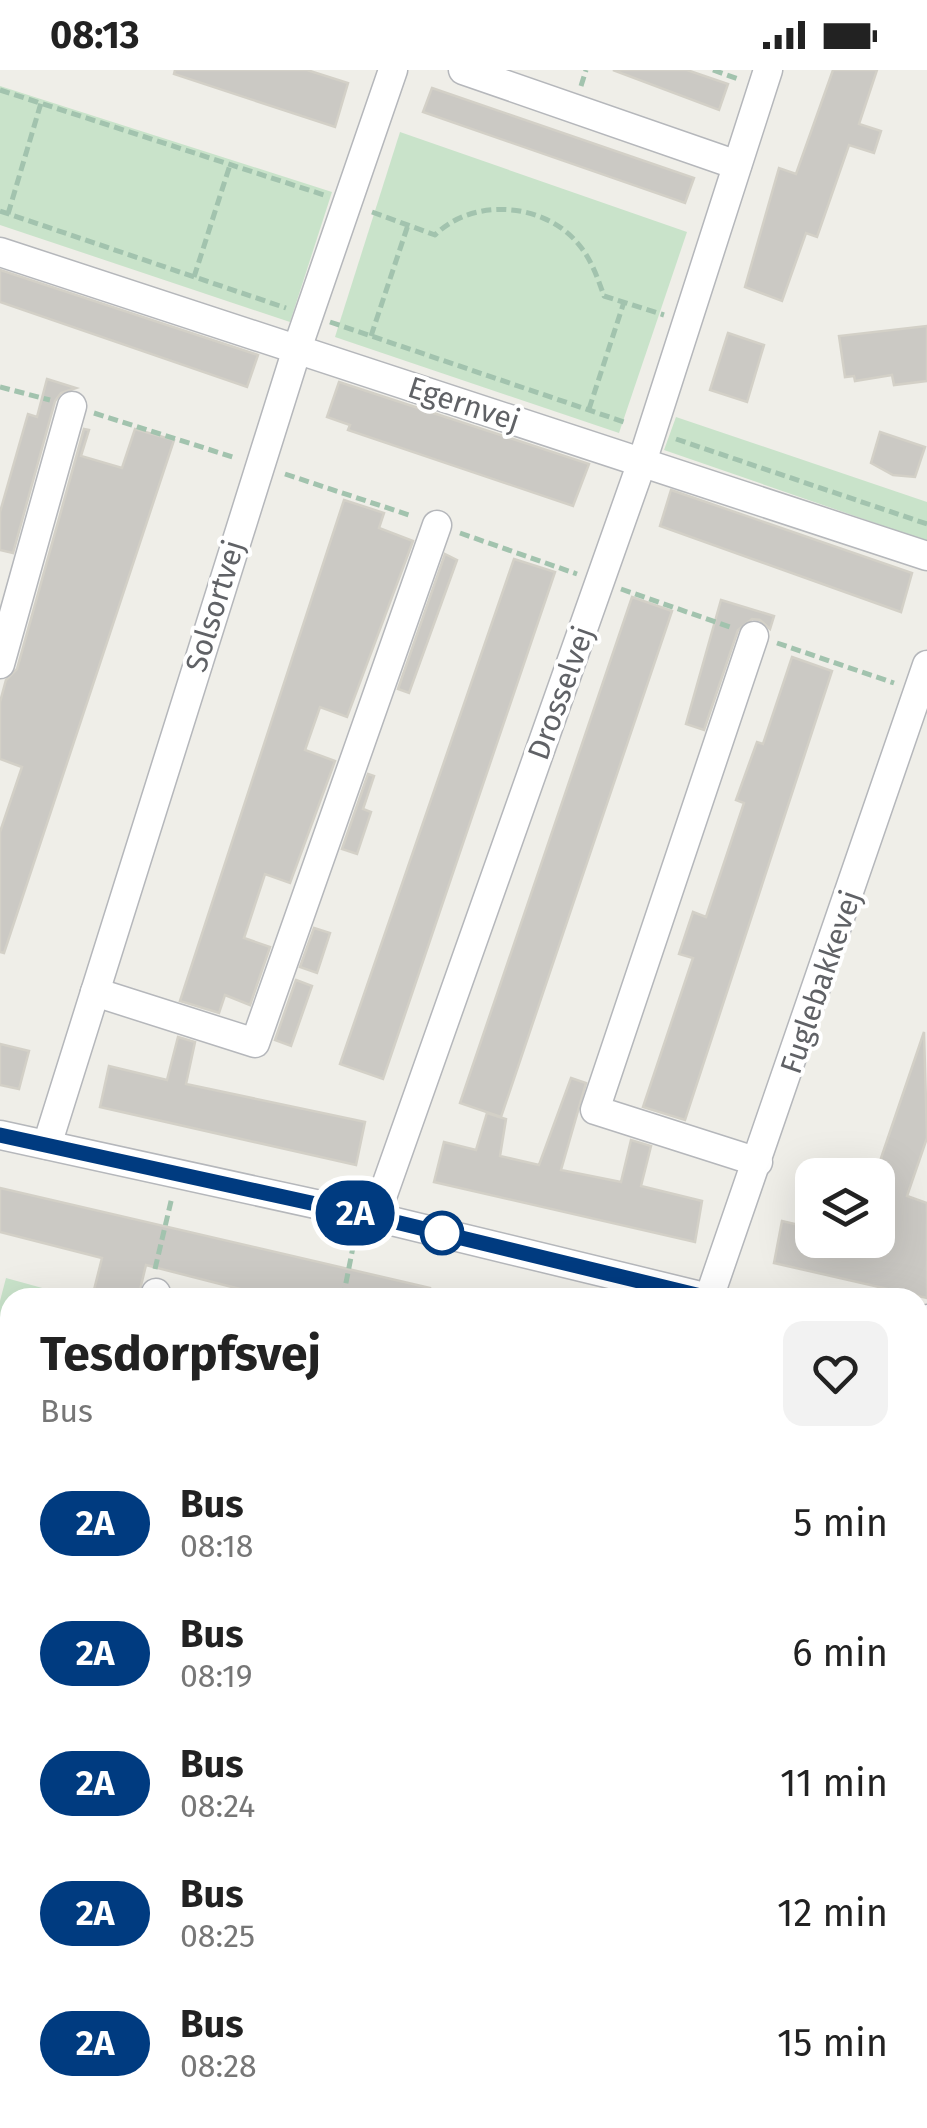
<!DOCTYPE html>
<style>
:root{--surface:#fff;--page:#f2f2f2;--text:#222;--muted:#767676}
body{margin:0;font-family:"Fira Sans",sans-serif;background:var(--page);color:var(--text);height:100vh;display:flex;flex-direction:column;font-size:38px;white-space:nowrap}
*{box-sizing:border-box;margin:0}
p{font-size:32px;color:var(--muted)}
.icon{flex:none;width:55px;height:55px;fill:none;stroke:currentColor;stroke-width:2;stroke-linecap:round;stroke-linejoin:round}
.map{position:relative;flex:1;overflow:hidden}
.drawer{position:absolute;left:0px;top:1218px;width:928px;height:842px;display:flex;flex-direction:column;background:var(--surface);border-radius:30px 30px 0 0;box-shadow:0 10px 40px #0002}
.drawer>*{flex:none}
.badge{padding:0 20px;border-radius:32px;font-size:35px;line-height:65px}
.buttons{position:absolute;left:795px;top:1088px;display:grid;gap:20px}
.buttons a{display:grid;place-items:center;width:100px;height:100px;border-radius:20px;background:var(--surface);box-shadow:0 10px 40px #0002;font-size:50px}
.map>.badge{position:absolute;translate:-50% -50%;box-shadow:0 0 0 5px #fff}
.round{display:grid;place-items:center;flex:none;width:105px;height:105px;border-radius:20px;background:var(--page)}
.summary{display:flex;align-items:center;justify-content:space-between;height:170px;padding:0 40px}
h1{font-size:48px;font-weight:700;line-height:75px}
ul{padding:0;list-style:none}
li{display:flex;align-items:center;gap:30px;height:130px;padding:0 40px}
li div{flex:1}
li b{display:block;font-size:38px}
li em{font-style:normal}
li .badge{min-width:110px;font-weight:700;text-align:center}
.status{display:flex;justify-content:space-between;align-items:center;height:70px;padding:0 50px;background:var(--surface);direction:ltr}
.status svg{height:28px;fill:currentColor}
.map>svg:first-child{display:block}
.medical{fill:#f9eae8}
.green{fill:#c9e3ca}
.building{fill:#cbc9c4;stroke:#d3d0c7;stroke-width:2.5}
.lines{fill:none;stroke-linecap:round;stroke-linejoin:round}
.minor-casing{stroke:#b5b7bb;stroke-width:31}
.path{stroke:#a2c3ae;stroke-width:5;stroke-dasharray:10 5;stroke-linecap:butt}
.minor{stroke:#fff;stroke-width:28}
.line-casing{stroke:#fff;stroke-width:22}
.line{stroke:#003b80;stroke-width:15}
.stop-dot{fill:#fff;stroke:#003b80;stroke-width:5}
.labels{text-anchor:middle;stroke-width:8;stroke-linejoin:round;paint-order:stroke}
.street-label{font-size:30px;fill:#606266;stroke:#fff}
</style>
<div class="status"><b>08:13</b><svg viewBox="0 0 49 12"><path d="M0 12V9h3v3zM5 12V6h3v6zM10 12V3h3v9zM15 12V0h3v12zM26 1h20v11H26zM47 4h2v5h-2z"/></svg></div>
<div class="map">
<svg width="927" height="2058" viewBox="0 0 927 2058">
<rect width="100%" height="100%" fill="#efeee8"/>
<!-- medical -->
<polygon class="medical" points="918,1317 927,1319 927,2058 0,2058 0,1780 10,1773 10,2050 918,2050"/>
<!-- green -->
<g class="green">
<polygon points="0,16 332,122 290,252 0,155"/>
<polygon points="400,62 687,162 619,363 335,267"/>
<polygon points="676,347 927,432 927,471 664,380"/>
<polygon points="6,1208 75,1227 10,1228 10,1357 0,1354 0,1231"/>
<polygon points="0,1393 10,1396 10,1554 0,1540"/>
</g>
<!-- building -->
<g class="building">
<polygon points="175,0 307,0 348,13 335,57 174,4"/>
<polygon points="613,0 687,0 728,14 719,40"/>
<polygon points="833,0 877,0 859,54 881,61 874,83 849,75 817,167 806,163 782,231 745,217 779,98 796,104"/>
<polygon points="432,18 694,108 685,133 423,42"/>
<polygon points="0,200 258,285 247,317 0,232"/>
<polygon points="927,256 927,311 894,315 892,305 855,311 854,306 845,307 839,266"/>
<polygon points="728,263 764,275 747,332 710,320"/>
<polygon points="47,309 76,318 61,323 55,331 13,483 0,480 0,442 28,344 37,347"/>
<polygon points="339,312 589,394 573,436 348,360 350,355 327,347"/>
<polygon points="84,359 89,360 81,386 122,398 135,359 174,370 4,883 0,882 0,762 22,697 0,689 0,632 6,610 17,599"/>
<polygon points="880,362 925,377 915,407 893,405 871,393"/>
<polygon points="671,420 912,503 901,542 660,456"/>
<polygon points="344,430 384,443 379,458 413,471 347,647 320,637 305,680 335,691 290,813 265,804 244,868 270,877 250,935 225,925 219,943 180,931"/>
<polygon points="445,484 457,490 409,623 398,619"/>
<polygon points="514,489 555,502 383,1009 340,994"/>
<polygon points="632,527 672,541 501,1047 460,1033"/>
<polygon points="721,530 774,546 770,559 760,550 752,549 738,560 704,660 686,654"/>
<polygon points="792,587 832,601 685,1050 643,1037 693,888 679,884 693,842 706,847 744,733 736,730 757,672 763,674"/>
<polygon points="368,704 374,706 363,739 371,742 357,784 342,779"/>
<polygon points="314,858 330,863 317,903 300,897"/>
<polygon points="296,910 312,916 291,976 275,970"/>
<polygon points="924,962 927,1068 907,1126 927,1133 927,1228 774,1193 782,1151 812,1158 812,1170 878,1170 878,1097"/>
<polygon points="178,967 195,972 186,1014 365,1052 356,1095 100,1037 109,996 167,1010"/>
<polygon points="0,974 29,981 19,1019 0,1015"/>
<polygon points="571,1008 586,1013 561,1100 621,1112 631,1070 651,1076 641,1116 702,1131 695,1172 434,1112 444,1072 476,1080 487,1043 506,1049 500,1086 539,1095"/>
<polygon points="0,1118 430,1218 429,1228 275,1228 146,1195 138,1228 92,1228 102,1188 0,1162"/>
</g>
<g class="lines">
<!-- minor casing -->
<g class="minor-casing">
<g id="minor">
<polyline points="463,0 737,95"/>
<polyline points="0,182 927,486"/>
<polyline points="754,566 595,1040 758,1092"/>
<polyline points="0,594 72,336"/>
<polyline points="95,922 255,973 437,455"/>
<polyline points="0,1065 375,1147 709,1228 927,595"/>
<polyline points="47,1075 297,279 393,0"/>
<polyline points="375,1147 642,392 768,0"/>
<polyline points="155,1228 156,1223"/>
<polyline points="918,1276 927,1249"/>
<polyline points="0,1379 10,1382"/>
<polyline points="0,1692 10,1684"/>
<polyline points="0,1754 10,1747"/>
<polyline points="918,1765 925,1767"/>
<polyline points="918,1976 927,1937"/>
<polyline points="918,2018 927,2020"/>
<polyline points="34,2058 36,2050"/>
<polyline points="301,2058 303,2050"/>
<polyline points="628,2058 630,2050"/>
<polyline points="765,2058 767,2050"/>
</g>
</g>
<!-- path -->
<g class="path">
<polyline points="713,0 738,9"/>
<polyline points="581,16 586,0"/>
<polyline points="0,20 324,125"/>
<polyline points="0,141 286,238"/>
<path d="M372,142l63,23c39,-39 112,-32 145,11 12,15 18,33 24,50l60,19"/>
<polyline points="8,144 41,33"/>
<polyline points="194,207 230,95"/>
<polyline points="330,252 627,353"/>
<polyline points="371,266 408,155"/>
<polyline points="0,317 50,330"/>
<polyline points="589,339 624,232"/>
<polyline points="94,343 236,388"/>
<polyline points="676,369 927,454"/>
<polyline points="285,404 412,446"/>
<polyline points="460,463 577,504"/>
<polyline points="621,519 733,558"/>
<polyline points="777,573 894,613"/>
<polyline points="155,1199 172,1127"/>
<polyline points="343,1228 355,1167"/>
<polyline points="0,1989 8,1991 10,1984"/>
</g>
<!-- minor -->
<use href="#minor" class="minor"/>
</g>
<g class="lines">
<!-- line casing -->
<g class="line-casing">
<polyline id="line" points="0,1065 375,1147 709,1228"/>
</g>
<!-- line -->
<use href="#line" class="line"/>
</g>
<!-- markers -->
<circle class="stop-dot" cx="442" cy="1163" r="20"/>
<g class="labels">
<!-- street labels -->
<g class="street-label">
<text transform="translate(464 334) rotate(18)" y="10">Egernvej</text>
<text transform="translate(215 536) rotate(-73)" y="10">Solsortvej</text>
<text transform="translate(561 623) rotate(-70)" y="10">Drosselvej</text>
<text transform="translate(821 912) rotate(-71)" y="10">Fuglebakkevej</text>
</g>
</g>
</svg>
<div class="buttons">
<a><svg class="icon" aria-label="layers" viewBox="0 0 24 24"><path d="M12 4l9 5-9 5-9-5zM3 14l9 5 9-5"/></svg></a>
</div>
<b class="badge" style="left:355px;top:1143px;background:#003b80;color:#fff">2A</b>
<section class="drawer">
<div class="summary"><div><h1>Tesdorpfsvej</h1><p>Bus</p></div><a class="round"><svg class="icon" aria-label="heart" viewBox="0 0 24 24"><path d="M12 20l-8-8c-3-5 5-10 8-4 3-6 11-1 8 4z"/></svg></a></div>
<ul>
<li><span class="badge" style="background:#003b80;color:#fff">2A</span><div><b>Bus</b><p>08:18</p></div><em>5 min</em></li>
<li><span class="badge" style="background:#003b80;color:#fff">2A</span><div><b>Bus</b><p>08:19</p></div><em>6 min</em></li>
<li><span class="badge" style="background:#003b80;color:#fff">2A</span><div><b>Bus</b><p>08:24</p></div><em>11 min</em></li>
<li><span class="badge" style="background:#003b80;color:#fff">2A</span><div><b>Bus</b><p>08:25</p></div><em>12 min</em></li>
<li><span class="badge" style="background:#003b80;color:#fff">2A</span><div><b>Bus</b><p>08:28</p></div><em>15 min</em></li>
</ul>
</section>
</div>
